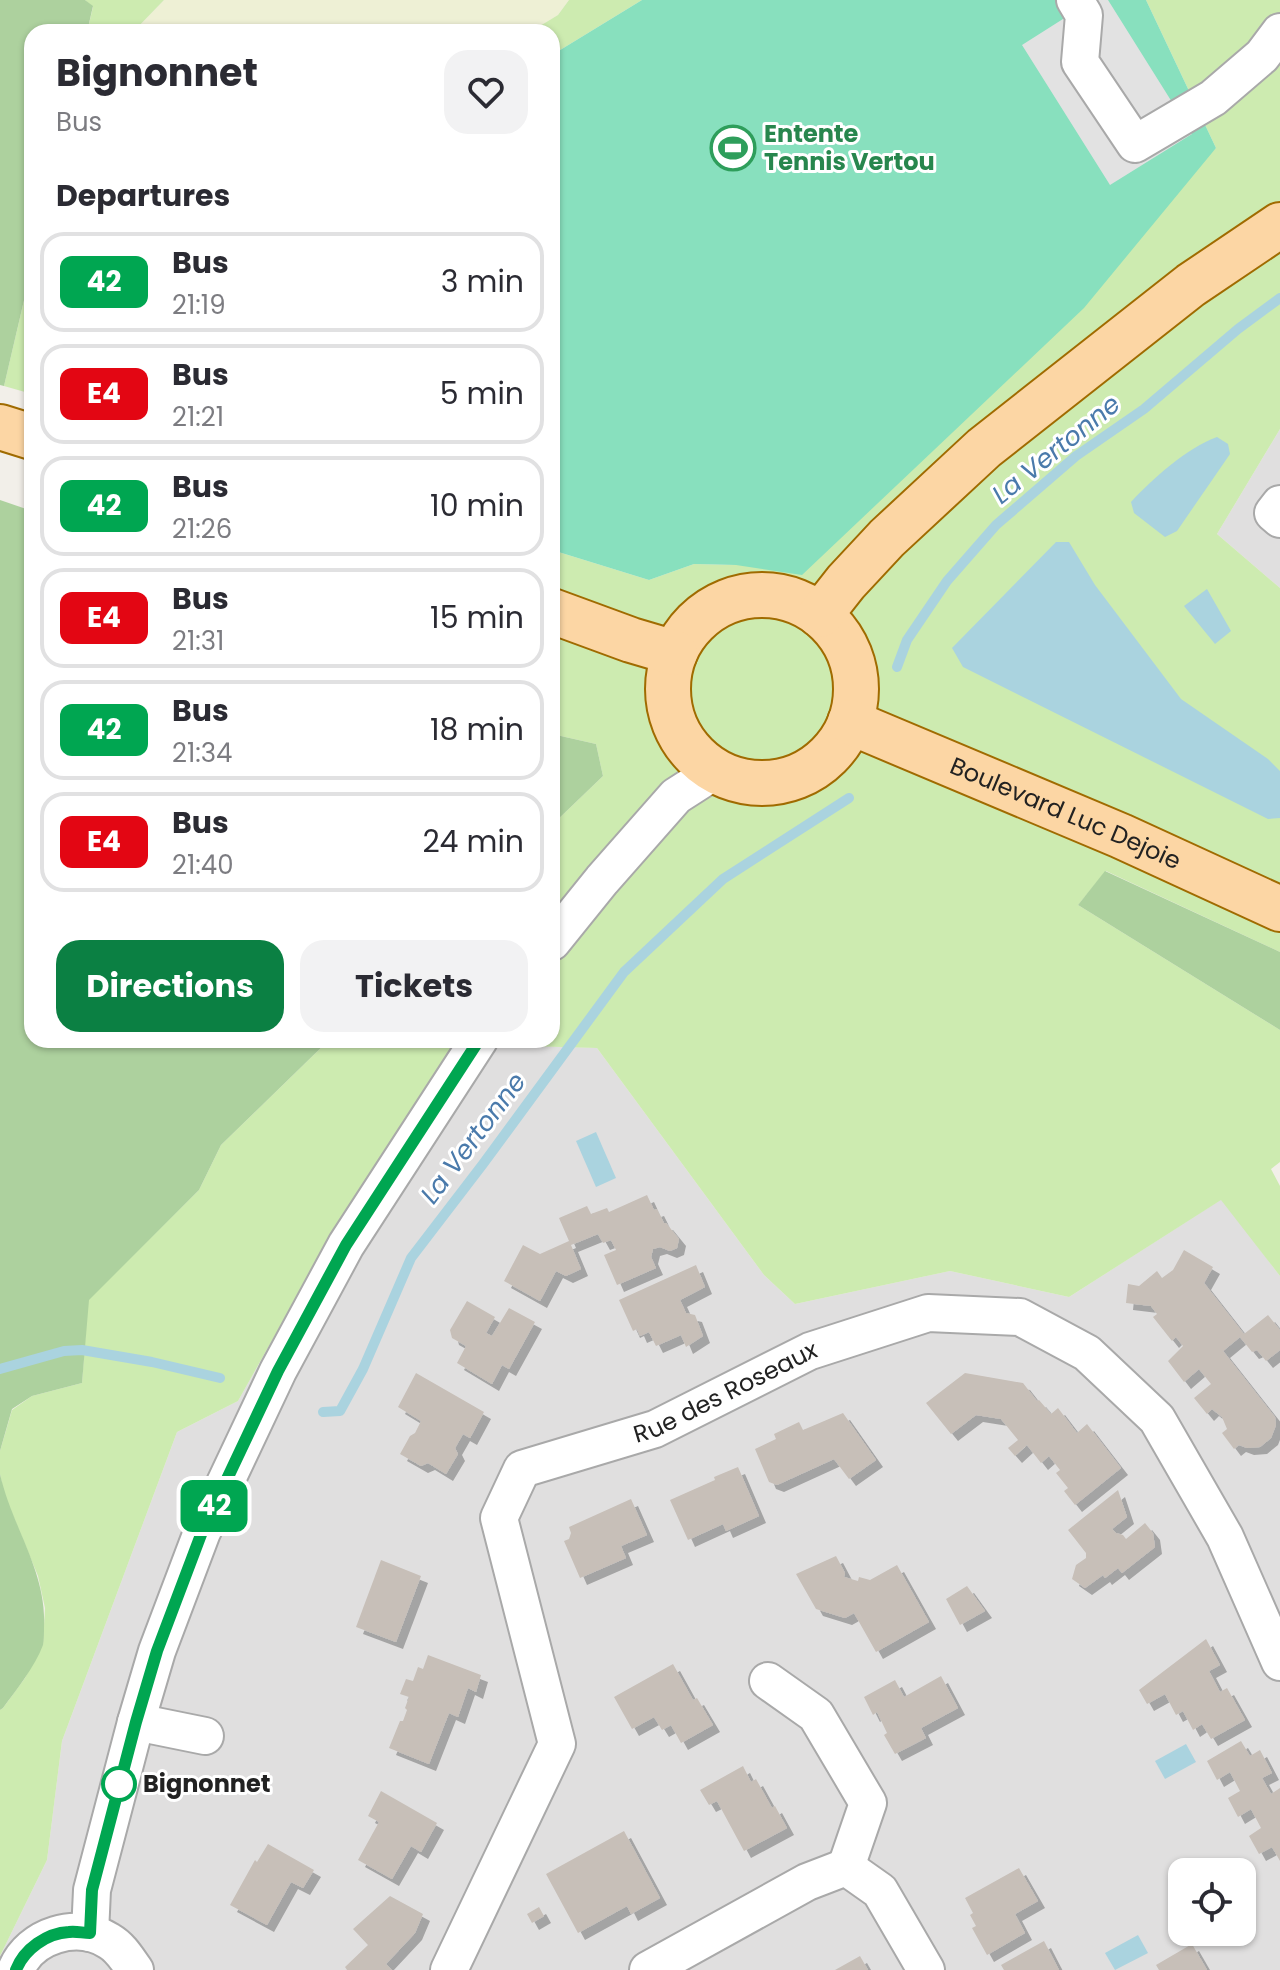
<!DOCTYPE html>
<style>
:root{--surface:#fff;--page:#f2f2f3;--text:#2b2b33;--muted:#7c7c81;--line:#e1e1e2;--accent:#0b8043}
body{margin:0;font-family:Poppins,sans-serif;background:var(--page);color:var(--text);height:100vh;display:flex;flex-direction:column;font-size:30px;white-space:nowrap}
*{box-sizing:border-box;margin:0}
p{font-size:26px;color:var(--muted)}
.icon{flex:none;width:44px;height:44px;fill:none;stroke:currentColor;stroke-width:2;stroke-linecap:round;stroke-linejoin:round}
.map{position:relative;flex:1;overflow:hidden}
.sheet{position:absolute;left:24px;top:24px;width:536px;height:1024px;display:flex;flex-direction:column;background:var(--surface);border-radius:24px;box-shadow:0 2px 6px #0004}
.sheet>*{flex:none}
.badge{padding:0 16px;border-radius:12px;font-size:28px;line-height:52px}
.tools{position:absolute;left:1168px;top:1858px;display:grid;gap:16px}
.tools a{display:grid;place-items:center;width:88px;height:88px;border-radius:16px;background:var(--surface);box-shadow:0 2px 6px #0004;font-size:40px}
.map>.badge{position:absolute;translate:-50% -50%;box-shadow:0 0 0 4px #fff}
h2{padding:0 32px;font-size:30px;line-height:72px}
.round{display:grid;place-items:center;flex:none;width:84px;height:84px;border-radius:24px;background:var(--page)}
.overview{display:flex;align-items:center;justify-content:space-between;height:136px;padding:0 32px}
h1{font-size:38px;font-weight:700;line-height:60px}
.primary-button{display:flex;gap:16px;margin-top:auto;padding:16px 32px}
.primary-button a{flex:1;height:92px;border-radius:24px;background:var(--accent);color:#fff;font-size:32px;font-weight:700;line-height:92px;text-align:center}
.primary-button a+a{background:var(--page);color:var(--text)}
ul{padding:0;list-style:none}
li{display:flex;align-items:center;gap:24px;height:100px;margin:0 16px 12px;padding:0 16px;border:4px solid var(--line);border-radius:24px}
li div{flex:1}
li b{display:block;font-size:30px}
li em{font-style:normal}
li .badge{min-width:88px;font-weight:700;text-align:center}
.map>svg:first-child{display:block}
.residential{fill:#e0dfdf;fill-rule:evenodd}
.farmland{fill:#eef0d5}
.grass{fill:#cdebb0}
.forest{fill:#add19e}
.pitch{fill:#88e0be}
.parking{fill:#e2e2e2}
.water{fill:#aad3df}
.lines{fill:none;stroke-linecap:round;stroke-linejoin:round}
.stream{stroke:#aad3df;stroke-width:10}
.building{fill:#c7bfb8;filter:url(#shadow)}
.minor-casing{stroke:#a9a9a9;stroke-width:40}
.major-casing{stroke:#a06b00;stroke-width:48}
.minor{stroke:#fff;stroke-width:36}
.major{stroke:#fcd6a4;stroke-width:44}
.line-casing{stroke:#fff;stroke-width:18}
.line{stroke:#00a651;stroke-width:12}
.stop-dot{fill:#fff;stroke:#00a651;stroke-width:4}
.labels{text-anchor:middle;stroke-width:6;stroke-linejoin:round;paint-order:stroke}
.leisure-label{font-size:24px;font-weight:bold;fill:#27864d;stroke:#fff;text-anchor:start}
.street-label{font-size:24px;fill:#222;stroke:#fff}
.stop-label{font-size:24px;font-weight:bold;fill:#222;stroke:#fff;text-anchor:start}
.water-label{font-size:26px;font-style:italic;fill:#4a7aab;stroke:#fff}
</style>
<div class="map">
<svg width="1280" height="1970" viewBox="0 0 1280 1970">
<defs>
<filter id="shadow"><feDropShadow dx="7" dy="7" stdDeviation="0" flood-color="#0004"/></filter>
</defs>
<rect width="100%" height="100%" fill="#f2efe9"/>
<!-- residential -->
<g class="residential">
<polygon points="1280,429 1280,588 1217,534"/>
<path d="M461,1043l136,5 167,227 31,29 155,-33 119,26 153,-98 58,77v694h-1280v-14l47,-96 15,-119 115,-309 61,-31 91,-162zM1182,1872h60v60h-60z"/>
</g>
<!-- farmland -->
<polygon class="farmland" points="164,0 569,0 558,15 530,32 133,32"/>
<!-- grass -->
<g class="grass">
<polygon points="85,0 164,0 133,32 87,32 93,7"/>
<polygon points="569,0 642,0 552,55 552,32 530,32 558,15"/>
<polygon points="1146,0 1280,0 1280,429 1217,534 1280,588 1280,952 1106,871 1078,905 1280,1030 1280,1162 1271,1169 1280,1186 1280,1276 1221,1200 1069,1297 950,1271 795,1304 764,1275 597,1048 461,1044 329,1239 238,1401 177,1432 62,1741 47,1860 0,1956 0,1710 3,1708 25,1678 43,1644 45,1608 38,1576 4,1494 0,1474 0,1451 12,1410 32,1396 82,1383 88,1300 199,1190 221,1145 329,1040 552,1040 552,825 603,776 596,744 552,734 552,550 649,580 694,564 736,565 1216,148"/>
<polygon points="32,266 32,394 4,386"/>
</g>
<!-- forest -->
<g class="forest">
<polygon points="0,0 85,0 93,6 87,32 32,32 32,266 4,386 0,385"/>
<polygon points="0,500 32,511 32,1040 329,1040 221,1145 199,1190 89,1300 82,1383 32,1396 12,1409 0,1451"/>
<polygon points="552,734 596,744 603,776 552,825"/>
<polygon points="1105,871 1280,952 1280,1030 1078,905"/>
<path d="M0,1474c12,53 47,98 44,153 0,6 0,13 -1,18 -8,22 -27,45 -40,63l-3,2z"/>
</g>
<!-- pitch -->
<polygon class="pitch" points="642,0 1146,0 1216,148 1084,308 802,575 736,565 694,564 649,580 552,550 552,55"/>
<!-- parking -->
<polygon class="parking" points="1067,0 1108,0 1192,134 1110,185 1022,45 1074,12"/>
<!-- water -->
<g class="water">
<path d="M1217,437l11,7 2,10 -53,77 -12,6 -31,-24 -3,-11c21,-23 56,-54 86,-65z"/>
<polygon points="1056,542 1069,542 1095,585 1181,699 1268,759 1280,771 1280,818 1268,819 963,667 952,648"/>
<polygon points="1207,589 1231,631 1215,644 1184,606"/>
<polygon points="596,1132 616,1178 596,1187 576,1141"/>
<polygon points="1186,1744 1196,1762 1165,1779 1155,1761"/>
<polygon points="1138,1935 1148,1953 1115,1970 1105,1953"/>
</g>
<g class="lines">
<!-- stream -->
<g class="stream">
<polyline points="897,667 907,640 947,581 996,525 1076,456 1144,409 1238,329 1280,298"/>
<polyline points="0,1369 64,1351 82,1350 152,1362 220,1378"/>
<polyline points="323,1412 340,1411 363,1369 411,1258 483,1164 624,972 723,879 849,798"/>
</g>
</g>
<!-- building -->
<g class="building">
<polygon points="647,1195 654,1210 657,1209 664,1223 666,1223 679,1239 677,1248 670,1251 660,1247 653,1249 651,1257 656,1268 617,1285 604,1255 616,1250 611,1240 603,1243 598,1234 571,1245 581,1269 566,1276 556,1271 540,1301 504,1281 523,1245 540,1254 569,1241 559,1218 587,1206 591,1214 607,1208 609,1212"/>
<polygon points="1184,1250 1213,1267 1204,1283 1244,1334 1268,1315 1280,1330 1280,1350 1266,1361 1257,1350 1252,1352 1240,1337 1223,1351 1275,1417 1276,1425 1271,1438 1260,1447 1247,1448 1239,1445 1234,1449 1222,1433 1227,1429 1222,1417 1212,1409 1207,1414 1194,1398 1211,1384 1199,1369 1184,1382 1168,1361 1183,1346 1176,1337 1172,1341 1153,1317 1157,1314 1151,1306 1126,1303 1128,1284 1139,1286 1157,1271 1162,1278 1173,1270"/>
<polygon points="696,1265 705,1287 680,1300 686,1313 695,1315 703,1336 686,1347 681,1335 656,1346 649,1332 640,1336 637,1329 633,1331 619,1300"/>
<polygon points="467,1301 495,1317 486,1333 492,1336 509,1308 535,1322 509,1369 502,1365 492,1384 457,1363 466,1346 452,1338 450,1330"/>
<polygon points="416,1373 484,1412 470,1438 463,1434 455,1448 458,1454 446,1474 428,1463 421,1466 400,1454 410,1436 415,1433 421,1421 398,1407"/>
<polygon points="965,1373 1023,1383 1037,1401 1039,1400 1051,1414 1058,1408 1077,1433 1087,1424 1121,1468 1075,1505 1064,1491 1068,1488 1056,1473 1060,1470 1049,1456 1041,1463 1027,1445 1015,1456 1008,1448 1018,1440 1001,1419 976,1415 951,1434 926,1403"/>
<polygon points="843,1413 876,1460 849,1479 834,1459 777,1485 769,1482 755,1449 776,1439 774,1434 799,1422 803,1430"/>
<polygon points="738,1467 759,1516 726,1531 723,1524 688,1540 670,1500 715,1480 714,1477"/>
<polygon points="1118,1490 1127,1517 1112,1529 1116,1533 1123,1535 1126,1539 1145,1523 1153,1533 1155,1547 1122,1573 1118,1568 1105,1578 1103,1575 1085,1588 1072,1579 1076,1565 1086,1558 1086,1553 1068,1530"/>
<polygon points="631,1499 647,1535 621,1546 626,1558 580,1578 564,1541 569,1539 571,1533 569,1527"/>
<polygon points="836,1556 845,1573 844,1577 858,1581 859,1577 870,1580 897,1565 929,1622 876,1652 854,1613 845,1618 816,1609 796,1574"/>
<polygon points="381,1560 421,1576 396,1642 356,1627"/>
<polygon points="967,1586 985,1611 960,1625 946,1599"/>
<polygon points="1206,1639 1220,1665 1209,1671 1220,1692 1227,1688 1245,1720 1211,1739 1202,1724 1193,1730 1183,1711 1176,1715 1165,1694 1147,1704 1139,1690"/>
<polygon points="428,1655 481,1675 476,1692 468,1688 458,1717 449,1713 429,1764 389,1748 400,1721 403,1721 407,1710 405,1708 409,1697 400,1694 406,1679 413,1681 418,1667 423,1669"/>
<polygon points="673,1664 693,1700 697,1698 713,1725 681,1743 671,1725 662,1730 654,1717 632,1729 614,1697"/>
<polygon points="941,1676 958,1708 921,1728 926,1738 895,1754 884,1735 887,1733 877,1712 873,1715 864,1697 895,1680 904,1697"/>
<polygon points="1241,1741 1250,1756 1260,1750 1272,1773 1262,1778 1271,1794 1280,1788 1280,1861 1272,1847 1259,1854 1249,1836 1261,1828 1251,1809 1238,1817 1228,1798 1240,1791 1230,1772 1217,1780 1207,1761"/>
<polygon points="743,1766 751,1782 756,1779 772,1808 775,1806 787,1828 744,1851 717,1801 709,1805 700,1790"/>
<polygon points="381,1791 437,1823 421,1852 411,1846 392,1879 358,1860 379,1822 368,1816"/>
<polygon points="624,1831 660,1898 631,1914 627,1906 578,1933 546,1874"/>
<polygon points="268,1844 314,1870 303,1888 291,1882 267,1925 230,1905 255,1860 257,1862"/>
<polygon points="1019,1868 1038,1901 1015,1914 1025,1933 987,1955 972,1928 976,1926 970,1915 973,1913 965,1898"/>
<polygon points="390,1896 423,1914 415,1933 386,1964 392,1970 347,1970 345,1967 368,1945 353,1929"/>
<polygon points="539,1907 544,1916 532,1923 527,1914"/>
<polygon points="1044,1941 1059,1970 1004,1970 1001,1965"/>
<polygon points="1192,1944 1207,1970 1159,1970 1156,1965"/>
<polygon points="860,1956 868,1970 835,1970"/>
</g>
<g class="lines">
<!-- minor casing -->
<g class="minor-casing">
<g id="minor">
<polyline points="1075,0 1084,15 1080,62 1135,144 1213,98 1262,56 1280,32"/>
<polyline points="1280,504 1273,513 1280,519"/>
<polyline points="552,942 602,880 676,796 715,771"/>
<polyline points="768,1681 816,1715 868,1803 846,1867"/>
<polyline points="136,1722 205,1736"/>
<polyline points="90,1933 92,1890 136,1722 157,1651 202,1532 278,1371 346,1245 479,1040"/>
<path d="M16,1970c14,-35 61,-49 93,-29 12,7 18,18 26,29"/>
<path id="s1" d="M449,1970l108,-226 -58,-226 23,-49 133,-40 155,-78 118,-38 92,4 67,36 70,66 68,118 55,125"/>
<polyline points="648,1970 807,1882 846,1867 880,1891 926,1970"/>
</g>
</g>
<!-- major casing -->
<g class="major-casing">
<g id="major">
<polyline points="0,427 32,437"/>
<circle cx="762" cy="689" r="94"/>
<polyline points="552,611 631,640 675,653"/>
<polyline points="820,615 846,582 887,538 984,448 1191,285 1280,225"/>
<path id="s2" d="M850,722l271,114 159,73"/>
</g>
</g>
<!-- minor -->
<use href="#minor" class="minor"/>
<!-- major -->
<use href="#major" class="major"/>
</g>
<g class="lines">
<!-- line casing -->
<g class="line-casing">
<path id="line" d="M16,1970c8,-21 31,-37 53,-38 7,-1 14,1 21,1l2,-43 44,-168 21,-71 45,-119 76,-161 68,-126 133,-205"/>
</g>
<!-- line -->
<use href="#line" class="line"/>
</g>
<!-- icons -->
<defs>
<g id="stadium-ring" transform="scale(2.3)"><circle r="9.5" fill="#fff" stroke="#2e9e5b" stroke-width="1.5"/><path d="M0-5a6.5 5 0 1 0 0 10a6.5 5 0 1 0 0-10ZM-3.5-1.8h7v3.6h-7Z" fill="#2e9e5b"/></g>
</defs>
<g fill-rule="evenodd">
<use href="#stadium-ring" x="733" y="148"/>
</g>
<!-- markers -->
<circle class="stop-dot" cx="119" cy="1784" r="16"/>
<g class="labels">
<!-- leisure labels -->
<g class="leisure-label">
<text x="764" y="142">Entente<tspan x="764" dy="28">Tennis Vertou</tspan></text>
</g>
<!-- street labels -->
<g class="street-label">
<text dy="8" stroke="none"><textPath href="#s2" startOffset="234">Boulevard Luc Dejoie</textPath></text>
<text dy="8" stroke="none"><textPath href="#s1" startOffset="756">Rue des Roseaux</textPath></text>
</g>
<!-- stop labels -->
<g class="stop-label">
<text x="143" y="1792">Bignonnet</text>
</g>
<!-- water labels -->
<g class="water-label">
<text transform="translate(1056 449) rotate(-39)" y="9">La Vertonne</text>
<text transform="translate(473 1138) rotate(-53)" y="9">La Vertonne</text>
</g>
</g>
</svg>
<div class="tools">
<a><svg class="icon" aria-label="locate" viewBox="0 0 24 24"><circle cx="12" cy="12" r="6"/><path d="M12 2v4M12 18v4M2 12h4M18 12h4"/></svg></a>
</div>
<b class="badge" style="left:214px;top:1506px;background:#00a651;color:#fff">42</b>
<section class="sheet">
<div class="overview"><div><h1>Bignonnet</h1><p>Bus</p></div><a class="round"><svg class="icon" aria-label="heart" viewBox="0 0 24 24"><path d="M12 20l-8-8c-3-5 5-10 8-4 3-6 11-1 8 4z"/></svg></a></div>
<h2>Departures</h2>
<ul>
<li><span class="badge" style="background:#00a651;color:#fff">42</span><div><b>Bus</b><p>21:19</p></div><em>3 min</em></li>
<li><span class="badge" style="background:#e30613;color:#fff">E4</span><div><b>Bus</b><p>21:21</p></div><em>5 min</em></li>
<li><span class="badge" style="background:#00a651;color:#fff">42</span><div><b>Bus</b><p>21:26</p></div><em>10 min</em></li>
<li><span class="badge" style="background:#e30613;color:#fff">E4</span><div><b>Bus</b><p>21:31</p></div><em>15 min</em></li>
<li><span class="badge" style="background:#00a651;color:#fff">42</span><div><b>Bus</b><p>21:34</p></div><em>18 min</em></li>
<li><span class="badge" style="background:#e30613;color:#fff">E4</span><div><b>Bus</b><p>21:40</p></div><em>24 min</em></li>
</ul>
<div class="primary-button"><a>Directions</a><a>Tickets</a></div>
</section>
</div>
